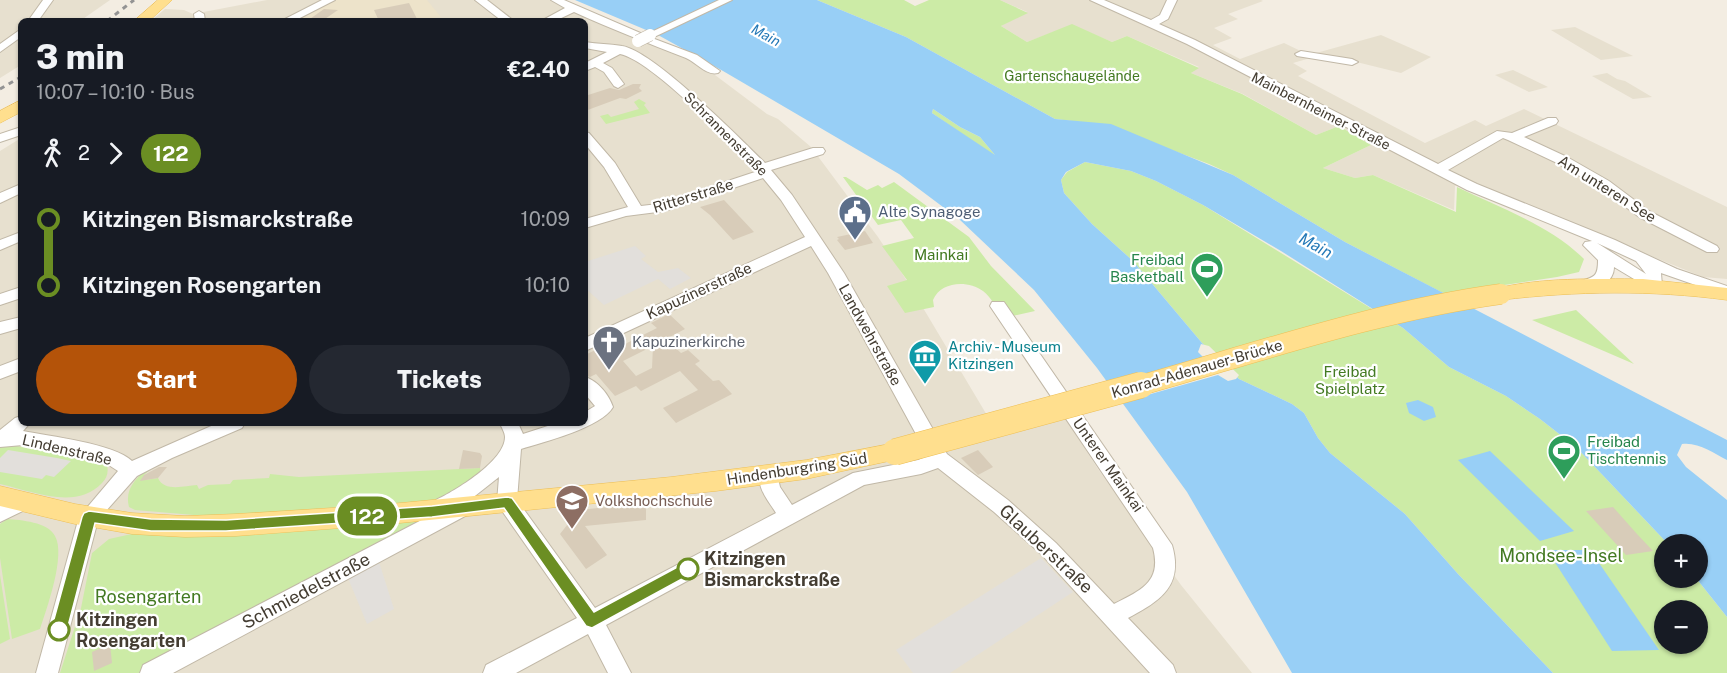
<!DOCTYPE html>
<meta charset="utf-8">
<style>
:root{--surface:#171b24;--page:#242831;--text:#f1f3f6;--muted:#9ea1a6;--accent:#b45309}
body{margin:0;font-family:"Public Sans",sans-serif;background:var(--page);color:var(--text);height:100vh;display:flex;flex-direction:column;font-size:22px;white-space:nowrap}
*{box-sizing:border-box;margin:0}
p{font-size:20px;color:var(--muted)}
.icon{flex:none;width:33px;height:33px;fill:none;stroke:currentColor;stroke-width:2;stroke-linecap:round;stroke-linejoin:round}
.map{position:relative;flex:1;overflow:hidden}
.details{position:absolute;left:18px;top:18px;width:570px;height:408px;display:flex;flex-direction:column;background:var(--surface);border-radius:9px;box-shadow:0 2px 4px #0004}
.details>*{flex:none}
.badge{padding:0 12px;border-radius:20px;font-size:21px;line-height:39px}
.fabs{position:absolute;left:1654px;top:534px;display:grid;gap:12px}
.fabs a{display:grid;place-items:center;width:54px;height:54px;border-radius:50%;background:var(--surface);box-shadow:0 2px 4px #0004;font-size:30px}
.map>.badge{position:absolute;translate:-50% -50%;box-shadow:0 0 0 3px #fff}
.legs{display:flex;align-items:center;gap:9px;height:66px;padding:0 18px;font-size:20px}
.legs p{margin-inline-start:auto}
.summary{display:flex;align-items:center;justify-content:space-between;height:102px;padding:0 18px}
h1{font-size:33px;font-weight:800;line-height:45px}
.cta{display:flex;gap:12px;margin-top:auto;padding:12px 18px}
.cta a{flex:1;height:69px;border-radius:36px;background:var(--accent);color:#fff;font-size:24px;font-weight:800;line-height:69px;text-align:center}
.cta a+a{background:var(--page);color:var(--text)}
ul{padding:0 18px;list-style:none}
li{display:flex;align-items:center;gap:21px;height:66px;font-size:22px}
li i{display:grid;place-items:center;width:9px;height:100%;margin:0 8px;background:currentColor}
li i::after{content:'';width:15px;height:15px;margin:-8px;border:4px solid;border-radius:50%;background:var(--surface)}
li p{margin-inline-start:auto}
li:first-child i{background:linear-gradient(#0000 50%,currentColor 0)}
li:last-child i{background:linear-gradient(currentColor 50%,#0000 0)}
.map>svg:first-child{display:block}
.residential{fill:#e7e0cf}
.education{fill:#ede3ca}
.green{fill:#cceba6;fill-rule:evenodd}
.parking{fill:#e2dfdb}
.water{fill:#98cff6;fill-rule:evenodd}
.pier{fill:#f3ede2}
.building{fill:#d8ccb9;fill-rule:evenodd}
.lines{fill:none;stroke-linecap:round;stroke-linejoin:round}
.minor-casing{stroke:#c1b8a7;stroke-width:2}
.major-casing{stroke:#edbf56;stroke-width:1}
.minor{fill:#fff;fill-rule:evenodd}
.major{fill:#ffdf8e;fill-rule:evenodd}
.rail{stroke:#939393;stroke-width:3;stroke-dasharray:5 5;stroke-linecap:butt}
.minor-bridge-casing{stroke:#c1b8a7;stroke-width:13;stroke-linecap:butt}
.major-bridge-far1-casing{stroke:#edbf56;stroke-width:21;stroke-linecap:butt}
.major-bridge-casing{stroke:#edbf56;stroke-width:27;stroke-linecap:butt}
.minor-bridge{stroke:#fff;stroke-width:12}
.major-bridge-far1{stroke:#ffdf8e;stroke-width:20}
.major-bridge{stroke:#ffdf8e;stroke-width:26}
.line-1{fill:#6b8e23;stroke:#fff;stroke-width:1.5}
.stop-1-dot{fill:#fff;stroke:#6b8e23;stroke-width:3}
.labels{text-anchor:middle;stroke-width:4.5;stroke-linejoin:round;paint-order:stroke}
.far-water-label{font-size:14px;font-style:italic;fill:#2479b7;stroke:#fff}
.far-park-label{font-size:14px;fill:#437a22;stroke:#fff}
.far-street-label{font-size:14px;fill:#443d32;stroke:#fff}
.street-label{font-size:15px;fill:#443d32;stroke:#fff}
.service-label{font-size:15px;fill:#4e5e75;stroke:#fff;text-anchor:start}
.park-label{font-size:15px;fill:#437a22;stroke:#fff}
.leisure-label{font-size:15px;fill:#27864d;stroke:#fff;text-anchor:end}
.worship-label{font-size:15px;fill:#5b616d;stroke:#fff;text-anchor:start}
.culture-label{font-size:15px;fill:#0d838f;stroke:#fff;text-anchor:start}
.education-label{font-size:15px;fill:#785e54;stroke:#fff;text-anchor:start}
.water-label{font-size:16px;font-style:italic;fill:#2479b7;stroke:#fff}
.near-street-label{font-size:18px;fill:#443d32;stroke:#fff}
.near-park-label{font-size:18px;fill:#437a22;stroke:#fff}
.near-stop-label{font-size:18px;font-weight:bold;fill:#443d32;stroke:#fff;text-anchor:start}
</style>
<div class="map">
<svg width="1727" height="673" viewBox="0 0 1727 673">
<rect width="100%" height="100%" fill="#f3ede2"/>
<!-- residential -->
<g class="residential">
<polygon points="0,0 110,0 80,21 21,21 21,65 0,78"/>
<polygon points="267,0 551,0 633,38 699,63 767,114 778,119 811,147 878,237 907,281 1000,437 1065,418 1098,469 1181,585 1252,673 0,673 0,151 21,138 21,423 585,423 585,21 151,21 165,9 184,10 193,14"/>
<polygon points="1000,0 1261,0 1263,1 1228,14 1238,19 1214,28 1232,38 1213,45 1240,59 1284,43 1309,55 1381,35 1431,57 1401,73 1324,54 1293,63 1307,71 1298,76 1425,143 1475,120 1486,126 1524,109 1727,207 1727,279 1703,277 1465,181 1455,186 1454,210 1373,175 1355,178 1323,168 1371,145 1339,126 1316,135 1243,94 1191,73 1199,67 1127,36 1112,42 1072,25 1027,42 1001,26 1027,12"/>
<polygon points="1575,27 1633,56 1601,60 1551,30"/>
<polygon points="1513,70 1548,87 1529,92 1495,75"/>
<polygon points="1607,73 1617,79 1625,81 1652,97 1633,99 1592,76"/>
</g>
<!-- education -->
<polygon class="education" points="336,0 427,0 441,17 434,18 435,21 291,21"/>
<!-- green -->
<g class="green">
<path d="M817,0h87l11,6 14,-6h71l28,13 -27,13 26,16 45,-18 40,18 15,-6 72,32 -8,5 51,21 74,41 23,-9 32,19 -48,23 32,10 18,-3 83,37 1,-25c43,21 93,38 127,72l-5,13 -22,5 -112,17 -100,-52 -112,-67 -24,-11 -48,-18 -80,-24 -26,-3 -149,-82z"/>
<polygon points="639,99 646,103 644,105 650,113 606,124 600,116 608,114 611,117 639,109 634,102"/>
<polygon points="933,109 960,127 980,137 995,155 992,155 932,113"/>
<path d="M1085,162l46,9 25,10 47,24 200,123 46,39 57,29 34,23 36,28 92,97h-3v34h31l31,39v56h-174l-95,-99 -53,-60 -75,-61 -12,-15 -14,-25 -12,-9 -53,-25 -37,-36 -69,-82 -41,-37 -28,-31 -3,-13 6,-8zM1665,610h33v34h-33z"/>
<path d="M843,177h3l21,13 11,-5 4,3 12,-6 75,55 22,29 44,45 -32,7c-6,-9 -12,-21 -20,-27 -15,-11 -42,-10 -50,9l1,7 -29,6 -18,-27 20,-6 -25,-34 32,-8 -13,-18 -23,5z"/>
<polygon points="1576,310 1634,364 1532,320"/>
<path d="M10,445l92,15 4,2c3,8 2,15 -4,21 -26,28 -70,8 -102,1v-37z"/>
<path d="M151,467l1,1 -8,7 1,5 13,-2c6,14 26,8 39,7l2,4 9,-4 22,-1 3,-4 36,-2 1,-4 29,3 181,-9 2,9 -42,22 -27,3 -180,13h-39l-59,-5 -6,-3c-5,-18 8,-31 22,-40z"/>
<path d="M7,519c14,1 41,3 48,17 11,19 -8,72 -15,93l-28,10 -12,-81v-34z"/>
<polygon points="418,521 142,673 60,673 81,608 92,553 109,539 136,533"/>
<polygon points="0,575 10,639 0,644"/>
</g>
<!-- parking -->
<g class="parking">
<polygon points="635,246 646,256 641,259 658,272 678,268 691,278 670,289 658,279 604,305 585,288 585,262"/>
<polygon points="8,450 57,458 71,461 54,477 46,475 42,479 0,472 0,458"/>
<polygon points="1041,558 1073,592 950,673 913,673 896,650"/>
<polygon points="379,562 394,609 367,624 348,578"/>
</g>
<!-- water -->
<g class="water">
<path d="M575,0h242l89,37 149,82 56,5 122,51 112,67 382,198v20c-14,-7 -28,-18 -45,-16l-5,11 9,12 41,33v117l-31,-39h2v-34h-30l-92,-97 -36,-28 -34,-23 -57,-29 -46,-39 -122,-77 -78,-46 -47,-24 -25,-10 -46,-9 -19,10 -5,8 3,13 28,31 41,37 69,82 37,36 53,25 12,9 14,25 12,15 75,61 53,60 95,99h-261l-105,-181 -90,-124 -63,-78 -75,-71 -60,-45 -176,-103 -65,-36zM933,109l27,18 20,10 15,18 -63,-42z"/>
<polygon points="1418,400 1433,407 1436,417 1424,421 1409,413 1406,403"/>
<polygon points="1490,451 1574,531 1540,541 1458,460"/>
<polygon points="1547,550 1590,550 1659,650 1612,651"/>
</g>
<!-- pier -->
<polygon class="pier" points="1201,344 1209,346 1239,375 1236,379 1228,381 1218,375 1119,403 1203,357 1198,352"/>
<!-- building -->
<g class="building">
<polygon points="409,3 418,21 379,21 374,10"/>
<polygon points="324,9 338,10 322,21 307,21"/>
<polygon points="633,84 641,84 639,88 642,91 626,99 620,98 585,111 585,96 610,88 619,90"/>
<polygon points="724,200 754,232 733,240 710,215 700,207"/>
<polygon points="865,231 873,243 845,250 837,240 839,239 837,237"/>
<path d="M669,314l16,15 -19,10 15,14 7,-3 12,11 -5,3 18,17 6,-1 13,14 -56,29 -13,-15 35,-18 -18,-19 -39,20 -5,-5 -21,10 -19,-22 -6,3 -5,-2v-20l23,-11 5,6 44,-22 -6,-5zM653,346l-1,22 -16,8 -13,-15z"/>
<polygon points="463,450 480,453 482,456 480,468 459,469"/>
<polygon points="978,450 993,467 978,475 961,458"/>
<polygon points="159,467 167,467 158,478 140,481 144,475"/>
<polygon points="646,503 646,520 585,526 607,555 586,569 560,534 579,510"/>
<polygon points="1613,507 1637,534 1653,551 1626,555 1586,511"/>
<polygon points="110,644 112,663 94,671 92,652"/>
</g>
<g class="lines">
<!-- minor casing -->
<g class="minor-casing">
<g id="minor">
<polygon points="43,0 53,0 38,21 28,21"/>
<polygon points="322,0 335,0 294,21 281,21"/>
<polygon points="475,0 487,0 514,21 502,21"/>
<path d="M551,0h13l81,35 74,-35h13l-80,38 45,17 23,16 -2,2c-12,3 -22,-11 -32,-15 -38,-15 -75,-29 -112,-46l-19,9h-14l24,-13z"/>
<path d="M1090,0h14l47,20 9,-5 7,-15h10l-9,19 -9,5 36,16 243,124 59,-33 15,2 36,-15h8l2,3 -2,3 -32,13 43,20 42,24 40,30 68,35 2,3 -2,3h-10l-68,-35 -40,-30 -42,-24 -49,-23 -5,-2 -55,32 29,14 138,56 62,29 50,17v10l-66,-23 1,13 -8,5 -40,-24c0,16 -19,25 -33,22l-3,-4 3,-4c14,-4 17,-5 17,-21l-15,-15 2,-3 7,-1 -125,-51 -280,-146zM1597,243l39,18 10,13z"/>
<polygon points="199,11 204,14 205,21 195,21 194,14"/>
<polygon points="21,29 21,37 0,52 0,44"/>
<path d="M585,42c12,2 25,2 37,4 30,4 118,92 143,117l48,-15h10l2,3 -2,3 -52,16 21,25 52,78 103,181 61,46 48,43 58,61c27,-14 48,-22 39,-56l-163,-242 2,-4h12l168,243c12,41 -12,56 -44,73l45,47 3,8h-26l-108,-118 -48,-43 -56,-44 -17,6 -57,11 -258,140 25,48h-23l-20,-39 -72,39h-33l3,-8 91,-47 -77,-110 -3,-6 2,-25 -33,26 4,6 -3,6 -294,158h-33l3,-8 294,-153 -4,-6 3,-6c19,-9 69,-39 69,-63 0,-5 -4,-10 -5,-14h18l5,11 34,-11h28v-11l10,-6 -10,-12v-17c13,4 24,18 28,30 -11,20 -69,35 -92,42l-4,51 78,108 181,-95c-8,-13 -22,-28 -14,-43l7,-3 7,3 4,17 12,18 61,-32 65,-13 10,-4 -100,-183 -17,-27 -226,105v-13l220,-101 -24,-37 -18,-22 -98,33 -39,5 -41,12v-9l43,-12 -24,-40 -19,-23v-12l4,1 26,30 26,43 17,-2 100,-33c-25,-26 -107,-111 -138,-117l-17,9 9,5 12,16 -6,4 -4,-2 -10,-14 -9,-5 -10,4v-8l22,-11 -22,-4z"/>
<polygon points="1301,51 1352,59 1358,62 1352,65 1297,56 1295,54"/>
<polygon points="21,127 21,135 0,142 0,134"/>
<polygon points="21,184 21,193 0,203 0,193"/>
<polygon points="21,232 21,241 0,250 0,240"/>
<polygon points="21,287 21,298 0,305 0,294"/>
<polygon points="21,317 21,328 0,334 0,322"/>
<polygon points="21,358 21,371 0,379 0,366"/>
<path d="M21,416v7h9l-7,8c26,5 92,13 109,30l86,-38h27l-3,5 -70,30 -35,18 -39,44 -40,153h-22l43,-156 39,-46 -14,-9 -81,-17 -23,2v-17l15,-12z"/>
<polygon points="24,493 31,495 34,501 31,507 0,522 0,505"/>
</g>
</g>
<!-- major casing -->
<g class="major-casing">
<g id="major">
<polygon points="158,0 172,0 149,21 134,21"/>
<polygon points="21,100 21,112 0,123 0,111"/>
<path d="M1643,279l84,9v12c-76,-10 -150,-9 -226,0l-7,-1 -3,-5 3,-5c47,-12 100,-10 149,-10z"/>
<polygon points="895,443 903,446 907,452 903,458 806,479 716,491 380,525 236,536 185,537 132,534 75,524 0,506 0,486 75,504 132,513 185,516 236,514 380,505 671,477 806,460"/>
</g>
</g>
<!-- minor -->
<use href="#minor" class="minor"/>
<!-- major -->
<use href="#major" class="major"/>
<!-- rail -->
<g class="rail">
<polyline points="107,21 134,0"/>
<polyline points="0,89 21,77"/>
</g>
<!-- minor-bridge casing -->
<g class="minor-bridge-casing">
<polyline id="minor-bridge" points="638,41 650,35"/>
</g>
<!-- major-bridge-far1 casing -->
<g class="major-bridge-far1-casing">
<path id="major-bridge-far1" d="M1135,387c121,-34 242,-76 366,-93"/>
</g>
<!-- major-bridge casing -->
<g class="major-bridge-casing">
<polyline id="major-bridge" points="895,452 1141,385"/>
</g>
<!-- minor-bridge -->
<use href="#minor-bridge" class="minor-bridge"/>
<!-- major-bridge-far1 -->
<use href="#major-bridge-far1" class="major-bridge-far1"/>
<!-- major-bridge -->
<use href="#major-bridge" class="major-bridge"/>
</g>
<!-- line-1 -->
<polygon class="line-1" points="507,497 512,498 594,612 683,564 688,562 693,564 696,569 693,573 592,628 586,626 504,508 432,517 226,531 151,531 95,523 67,630 65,635 59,637 54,635 51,630 82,517 84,513 89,511 151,519 226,520 432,506"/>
<!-- icons -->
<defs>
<g id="civic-pin" transform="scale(1.725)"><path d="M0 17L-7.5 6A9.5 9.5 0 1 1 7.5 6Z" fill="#5c6f8a" stroke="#fff"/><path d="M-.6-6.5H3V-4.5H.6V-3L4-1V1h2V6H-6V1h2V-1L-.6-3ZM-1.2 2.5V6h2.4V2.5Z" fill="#fff"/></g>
<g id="stadium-pin" transform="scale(1.725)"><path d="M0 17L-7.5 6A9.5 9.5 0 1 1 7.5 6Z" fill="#2e9e5b" stroke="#fff"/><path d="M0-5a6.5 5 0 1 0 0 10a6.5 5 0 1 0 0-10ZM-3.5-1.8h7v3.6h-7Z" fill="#fff"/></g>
<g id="church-pin" transform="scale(1.725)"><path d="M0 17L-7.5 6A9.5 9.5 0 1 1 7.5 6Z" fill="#6b7280" stroke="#fff"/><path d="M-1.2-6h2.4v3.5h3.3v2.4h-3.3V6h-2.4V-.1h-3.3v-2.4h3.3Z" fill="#fff"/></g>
<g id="museum-pin" transform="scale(1.725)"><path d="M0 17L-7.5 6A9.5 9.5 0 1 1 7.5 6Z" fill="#0f9aa8" stroke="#fff"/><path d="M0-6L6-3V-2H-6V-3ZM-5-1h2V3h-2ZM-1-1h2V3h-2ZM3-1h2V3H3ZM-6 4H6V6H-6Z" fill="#fff"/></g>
<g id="university-pin" transform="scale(1.725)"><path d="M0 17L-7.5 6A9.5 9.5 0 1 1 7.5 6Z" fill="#8d6e63" stroke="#fff"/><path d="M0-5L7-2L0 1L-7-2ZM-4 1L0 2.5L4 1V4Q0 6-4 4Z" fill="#fff"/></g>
</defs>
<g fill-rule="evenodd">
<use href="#civic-pin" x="855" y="212"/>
<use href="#stadium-pin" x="1207" y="269"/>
<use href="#church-pin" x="609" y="342"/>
<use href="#museum-pin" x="925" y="356"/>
<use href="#stadium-pin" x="1564" y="451"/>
<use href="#university-pin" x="572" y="501"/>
</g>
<!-- markers -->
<g class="stop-1-dot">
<circle cx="688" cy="569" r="10"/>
<circle cx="59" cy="630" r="10"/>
</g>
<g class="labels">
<!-- far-water labels -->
<g class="far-water-label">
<text transform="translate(766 35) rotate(29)" y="5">Main</text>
</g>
<!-- far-park labels -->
<g class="far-park-label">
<text x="1072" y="81">Gartenschaugelände</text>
</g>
<!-- far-street labels -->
<g class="far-street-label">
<text transform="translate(1321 111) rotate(27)" y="5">Mainbernheimer Straße</text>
<text transform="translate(726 134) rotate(45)" y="5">Schrannenstraße</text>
</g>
<!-- street labels -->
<g class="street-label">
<text transform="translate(1607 189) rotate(32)" y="5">Am unteren See</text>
<text transform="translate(693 196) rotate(-17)" y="5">Ritterstraße</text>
<text transform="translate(699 291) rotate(-25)" y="5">Kapuzinerstraße</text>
<text transform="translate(870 335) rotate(61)" y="5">Landwehrstraße</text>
<text transform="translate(1197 369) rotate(-16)" y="5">Konrad-Adenauer-Brücke</text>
<text transform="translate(67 450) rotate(13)" y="5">Lindenstraße</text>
<text transform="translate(1108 465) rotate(55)" y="5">Unterer Mainkai</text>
<text transform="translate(797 469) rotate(-9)" y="5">Hindenburgring Süd</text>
</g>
<!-- service labels -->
<g class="service-label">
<text x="878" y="217">Alte Synagoge</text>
</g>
<!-- park labels -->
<g class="park-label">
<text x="941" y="260">Mainkai</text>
<text x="1350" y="377">Freibad<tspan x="1350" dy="17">Spielplatz</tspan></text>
</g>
<!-- leisure labels -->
<g class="leisure-label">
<text x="1184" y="265">Freibad<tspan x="1184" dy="17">Basketball</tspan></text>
<text x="1587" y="447" text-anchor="start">Freibad<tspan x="1587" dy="17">Tischtennis</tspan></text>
</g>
<!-- worship labels -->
<g class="worship-label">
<text x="632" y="347">Kapuzinerkirche</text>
</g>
<!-- culture labels -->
<g class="culture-label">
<text x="948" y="352">Archiv - Museum<tspan x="948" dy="17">Kitzingen</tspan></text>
</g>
<!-- education labels -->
<g class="education-label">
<text x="595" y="506">Volkshochschule</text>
</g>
<!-- water labels -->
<g class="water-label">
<text transform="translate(1316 245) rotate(29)" y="6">Main</text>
</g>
<!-- near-street labels -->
<g class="near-street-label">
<text transform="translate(1046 549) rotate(43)" y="6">Glauberstraße</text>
<text transform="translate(306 591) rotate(-28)" y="6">Schmiedelstraße</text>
</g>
<!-- near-park labels -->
<g class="near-park-label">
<text x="1561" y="562">Mondsee-Insel</text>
<text x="148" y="603">Rosengarten</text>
</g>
<!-- near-stop labels -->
<g class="near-stop-label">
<text x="704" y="565">Kitzingen<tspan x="704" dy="21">Bismarckstraße</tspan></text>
<text x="76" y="626">Kitzingen<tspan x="76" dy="21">Rosengarten</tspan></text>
</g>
</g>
</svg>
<div class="fabs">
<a>+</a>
<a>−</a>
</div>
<b class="badge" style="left:367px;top:516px;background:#6b8e23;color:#fff">122</b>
<section class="details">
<div class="summary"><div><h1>3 min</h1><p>10:07 – 10:10 · Bus</p></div><b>€2.40</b></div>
<div class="legs"><svg class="icon" aria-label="walk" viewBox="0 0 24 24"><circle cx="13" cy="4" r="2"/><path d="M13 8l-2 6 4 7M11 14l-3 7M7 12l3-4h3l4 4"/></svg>2<svg class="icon" aria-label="forward" viewBox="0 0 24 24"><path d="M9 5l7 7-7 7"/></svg><b class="badge" style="background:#6b8e23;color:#fff">122</b></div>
<ul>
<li><i style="color:#6b8e23"></i><b>Kitzingen Bismarckstraße</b><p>10:09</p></li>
<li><i style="color:#6b8e23"></i><b>Kitzingen Rosengarten</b><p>10:10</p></li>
</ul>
<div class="cta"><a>Start</a><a>Tickets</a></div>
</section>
</div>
